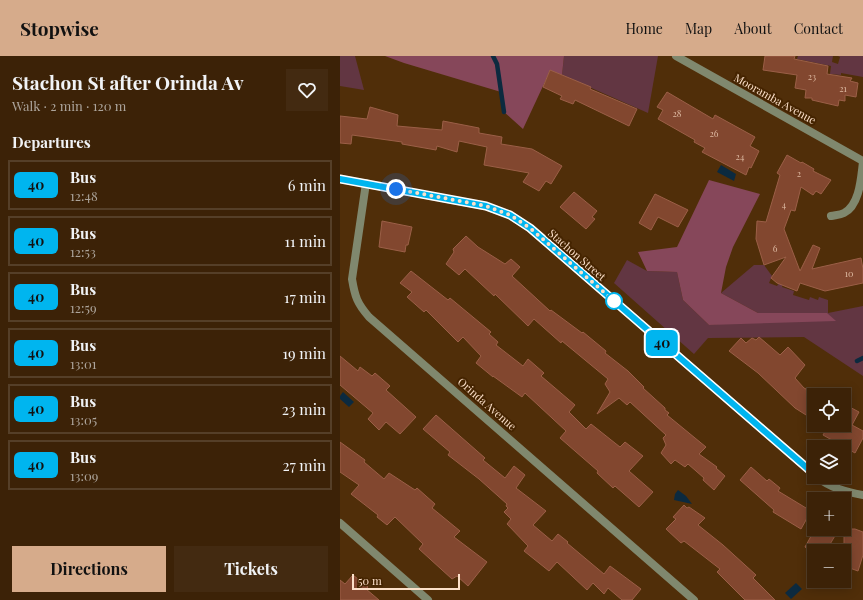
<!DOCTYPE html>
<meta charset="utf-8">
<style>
:root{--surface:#3c2207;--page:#432a11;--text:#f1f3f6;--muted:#aca49b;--line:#553f28;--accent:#d6ab8b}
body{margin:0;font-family:"Playfair Display",serif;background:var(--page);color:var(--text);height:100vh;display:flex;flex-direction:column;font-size:15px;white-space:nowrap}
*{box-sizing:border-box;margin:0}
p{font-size:13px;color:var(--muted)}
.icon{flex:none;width:22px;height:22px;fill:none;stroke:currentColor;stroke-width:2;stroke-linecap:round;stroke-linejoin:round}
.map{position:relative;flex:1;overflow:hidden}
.drawer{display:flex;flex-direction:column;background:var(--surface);width:340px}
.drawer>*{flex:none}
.badge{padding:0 8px;border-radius:6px;font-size:14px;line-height:26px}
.controls{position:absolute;left:467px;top:332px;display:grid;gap:8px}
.controls a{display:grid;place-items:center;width:44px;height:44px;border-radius:0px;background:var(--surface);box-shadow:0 2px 10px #0003,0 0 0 1px var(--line);font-size:20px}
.scale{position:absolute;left:12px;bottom:10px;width:108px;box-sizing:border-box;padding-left:4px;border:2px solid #fce0c9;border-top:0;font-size:11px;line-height:14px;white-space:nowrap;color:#fce0c9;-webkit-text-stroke:3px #452400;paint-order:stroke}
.you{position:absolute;width:20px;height:20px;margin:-10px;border:3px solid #fff;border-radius:50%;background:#1a73e8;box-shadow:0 0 0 6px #1a73e833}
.map>.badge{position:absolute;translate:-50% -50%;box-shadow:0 0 0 2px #fff}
h2{padding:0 12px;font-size:15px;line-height:36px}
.round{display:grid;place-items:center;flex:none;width:42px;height:42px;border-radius:0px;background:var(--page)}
.overview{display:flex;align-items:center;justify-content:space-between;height:68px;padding:0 12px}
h1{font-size:19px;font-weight:700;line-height:30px}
.action{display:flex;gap:8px;margin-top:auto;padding:8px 12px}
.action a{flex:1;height:46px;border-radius:0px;background:var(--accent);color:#111;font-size:16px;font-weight:700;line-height:46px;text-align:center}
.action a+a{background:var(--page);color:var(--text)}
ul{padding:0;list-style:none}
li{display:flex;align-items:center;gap:12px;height:50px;margin:0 8px 6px;padding:0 4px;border:2px solid var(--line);border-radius:0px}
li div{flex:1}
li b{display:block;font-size:15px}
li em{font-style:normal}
li .badge{min-width:44px;font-weight:700;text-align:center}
header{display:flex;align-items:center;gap:24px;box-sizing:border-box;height:56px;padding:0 20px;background:var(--accent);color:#111}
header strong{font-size:19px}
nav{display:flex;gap:22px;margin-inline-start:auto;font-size:14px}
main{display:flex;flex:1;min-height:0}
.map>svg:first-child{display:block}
.green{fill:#623642}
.forest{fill:#86475a}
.water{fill:#0c2a3f}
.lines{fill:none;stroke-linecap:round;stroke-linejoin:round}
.stream{stroke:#0c2a3f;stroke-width:4.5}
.building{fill:#82472f;stroke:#9b5f47}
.street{stroke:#80886e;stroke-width:8}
.line-casing{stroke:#fff;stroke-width:9}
.line{stroke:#00b5ef;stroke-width:6}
.walk{stroke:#fce0c9;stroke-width:4;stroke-dasharray:0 7.2}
.stop-dot{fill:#fff;stroke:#00b5ef;stroke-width:2}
.labels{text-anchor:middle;stroke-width:4;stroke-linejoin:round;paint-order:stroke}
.number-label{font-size:9px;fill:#debaa2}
.street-label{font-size:11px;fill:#fce0c9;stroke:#452400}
</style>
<header>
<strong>Stopwise</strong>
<nav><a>Home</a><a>Map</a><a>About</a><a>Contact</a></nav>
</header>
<main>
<section class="drawer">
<div class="overview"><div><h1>Stachon St after Orinda Av</h1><p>Walk · 2 min · 120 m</p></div><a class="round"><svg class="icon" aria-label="heart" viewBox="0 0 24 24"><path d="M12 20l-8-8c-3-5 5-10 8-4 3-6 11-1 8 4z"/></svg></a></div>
<h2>Departures</h2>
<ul>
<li><span class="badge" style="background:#00b5ef;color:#111">40</span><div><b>Bus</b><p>12:48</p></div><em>6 min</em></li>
<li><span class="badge" style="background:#00b5ef;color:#111">40</span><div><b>Bus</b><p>12:53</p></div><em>11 min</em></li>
<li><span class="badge" style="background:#00b5ef;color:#111">40</span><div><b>Bus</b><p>12:59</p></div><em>17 min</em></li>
<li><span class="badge" style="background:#00b5ef;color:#111">40</span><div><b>Bus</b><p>13:01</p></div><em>19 min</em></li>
<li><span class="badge" style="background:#00b5ef;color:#111">40</span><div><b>Bus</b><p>13:05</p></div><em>23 min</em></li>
<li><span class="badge" style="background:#00b5ef;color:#111">40</span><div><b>Bus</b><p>13:09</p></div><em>27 min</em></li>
</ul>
<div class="action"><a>Directions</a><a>Tickets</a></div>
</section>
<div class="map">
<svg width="523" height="544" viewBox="0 0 523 544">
<rect width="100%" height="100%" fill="#502e09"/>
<!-- green -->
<g class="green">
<polygon points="0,0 15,0 24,34 0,30"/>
<polygon points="224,0 318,0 308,57 222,19"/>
<polygon points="458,0 493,0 492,6 498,8 500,1 498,0 523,0 523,21 501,17 501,19 490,18 491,10 457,3"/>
<polygon points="287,204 307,215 337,216 343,244 369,269 487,257 418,257 381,237 414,209 424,209 432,220 429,227 437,230 440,226 443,227 442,231 454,235 453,239 469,244 470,241 478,244 479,241 488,244 488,257 523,250 523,320 464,281 368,282 354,298 274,227"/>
</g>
<!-- forest -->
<g class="forest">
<polygon points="45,0 224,0 222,19 210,15 183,73 164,56 161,36 64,7"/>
<polygon points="369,124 420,138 393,191 386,211 381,237 418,257 487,257 496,265 369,269 343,244 337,216 307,215 298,196 337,191"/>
</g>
<!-- water -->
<g class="water">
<polygon points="381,109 396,118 394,125 377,116"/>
<polygon points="3,336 14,346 9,351 0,343 0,340"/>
<polygon points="338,434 346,440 352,448 334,444 335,438"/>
<polygon points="456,527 462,533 451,543 445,537"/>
</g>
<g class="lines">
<!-- stream -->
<g class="stream">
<polyline points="153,0 157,8 164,56"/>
<polyline points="517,305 523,302"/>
</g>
</g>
<!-- building -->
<g class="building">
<polygon points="425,0 455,0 454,3 488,10 487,18 512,22 510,25 518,27 516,41 505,39 505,45 499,44 498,50 472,44 472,42 465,42 466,34 455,32 457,19 423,14"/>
<polygon points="210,14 251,31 250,33 297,53 289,70 235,44 233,48 220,43 222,40 203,31"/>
<polygon points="327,36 373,63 375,59 415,81 410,90 419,95 411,112 409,111 406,119 362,96 365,92 354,86 355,84 318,63 323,54 317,51"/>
<polygon points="30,51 58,59 57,70 102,74 103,65 139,72 139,77 162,81 161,88 192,93 222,110 211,128 206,125 199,135 183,126 189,117 144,109 147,91 119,85 117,96 97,90 96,94 62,88 62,86 12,79 11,88 0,87 0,60 27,63"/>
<polygon points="447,99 461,107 462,106 474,113 473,115 491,124 481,138 476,135 473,139 461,131 455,155 451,154 444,173 460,215 473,189 480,192 472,213 521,202 523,213 523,227 485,235 460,227 457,235 437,227 431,222 446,201 424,209 416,183 417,165 426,166 440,119 437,117"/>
<polygon points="234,136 257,155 252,161 255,163 246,173 220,151"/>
<polygon points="315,138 348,154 338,171 318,161 311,174 299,167"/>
<polygon points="42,165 72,171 68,189 66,189 65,196 39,191"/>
<polygon points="126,180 138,191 165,208 171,203 180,211 172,220 210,255 211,254 242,277 243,276 266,295 265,297 288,315 304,331 303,332 325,352 325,354 329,357 327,359 366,391 359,398 377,411 376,412 385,420 374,434 363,424 364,422 348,408 345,411 335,404 331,408 321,397 326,389 323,382 326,379 290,346 287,349 279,342 257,358 270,336 265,328 268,323 222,285 221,287 194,263 188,270 155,238 154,240 125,213 119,219 106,208 114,196 113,193"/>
<polygon points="71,215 108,244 110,242 151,276 149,278 158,286 156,289 183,310 188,303 204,317 201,320 235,349 229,356 246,373 251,368 280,391 285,386 303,400 289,415 313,436 299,451 275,430 273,432 257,417 258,415 220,382 226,375 185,337 182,341 153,320 153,321 136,307 141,300 123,281 118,286 86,254 84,256 67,241 72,236 60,227"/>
<polygon points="419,281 440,299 448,291 465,309 455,322 464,332 474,337 474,364 455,352 418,317 389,295 401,282 406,287 412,282 416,284"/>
<polygon points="0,300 18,315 20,311 32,320 35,317 50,330 46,334 76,361 60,378 46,366 39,374 28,363 33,357 0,329"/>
<polygon points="504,348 519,356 512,369 523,375 523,382 515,397 483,379 489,369 504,369"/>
<polygon points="96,359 145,402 143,404 165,422 174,410 185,419 176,432 206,455 193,469 212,485 218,478 228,486 227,487 264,518 270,510 301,533 292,544 282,544 268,532 264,538 253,527 247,534 217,506 209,515 184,495 188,490 167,468 171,463 164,456 168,452 166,450 167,448 139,423 108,399 110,396 83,373"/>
<polygon points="0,386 25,404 24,406 44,423 49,417 75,434 77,432 95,448 92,452 120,475 114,481 147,506 128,530 117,520 112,523 79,493 83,488 55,461 47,469 37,461 38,459 11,438 19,429 0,416"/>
<polygon points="411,411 427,425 429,423 440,432 438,435 471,455 461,473 433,456 434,454 400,424"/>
<polygon points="344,449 347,452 349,451 365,462 358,469 383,489 416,519 413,522 435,544 405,544 377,516 380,513 344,485 341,487 326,473 336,463 333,461"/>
<polygon points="475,473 499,473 486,495 471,495 465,491"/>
<polygon points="504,473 515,473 523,476 523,499 518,515 504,510"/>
<polygon points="13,519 28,531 26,533 39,544 0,544 0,524 5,528"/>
</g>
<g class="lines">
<!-- street -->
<g class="street">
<polyline points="336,0 523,105"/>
<polyline points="0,123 145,150 170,159 190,172 474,418"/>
<path d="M26,127l-14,96c3,18 5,24 17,38l325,283"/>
<path d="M491,160c4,-1 9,-1 13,-3 16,-8 17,-36 19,-51"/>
<path d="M477,421c14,11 29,15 46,18"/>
<polyline points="0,467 88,544"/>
</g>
</g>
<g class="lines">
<!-- line casing -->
<g class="line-casing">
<polyline id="line" points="0,123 146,150 170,159 190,172 474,418"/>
</g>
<!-- line -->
<use href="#line" class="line"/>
<!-- walk -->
<polyline class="walk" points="56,133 146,150 170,159 190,172 274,245"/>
</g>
<!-- markers -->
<circle class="stop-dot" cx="274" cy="245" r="8"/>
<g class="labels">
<!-- number labels -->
<g class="number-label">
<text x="472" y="24">23</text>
<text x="503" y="36">21</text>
<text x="337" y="61">28</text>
<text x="374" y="81">26</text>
<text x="400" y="104">24</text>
<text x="459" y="121">2</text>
<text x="444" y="152">4</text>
<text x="435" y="196">6</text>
<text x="509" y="221">10</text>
</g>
<!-- street labels -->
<g class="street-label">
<text transform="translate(435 43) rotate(29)" y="4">Mooramba Avenue</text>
<text transform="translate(237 199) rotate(41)" y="4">Stachon Street</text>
<text transform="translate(147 348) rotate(41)" y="4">Orinda Avenue</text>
</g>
</g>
</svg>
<div class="controls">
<a><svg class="icon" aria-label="locate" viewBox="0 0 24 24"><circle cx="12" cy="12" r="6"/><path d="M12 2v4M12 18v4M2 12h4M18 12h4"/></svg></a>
<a><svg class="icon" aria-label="layers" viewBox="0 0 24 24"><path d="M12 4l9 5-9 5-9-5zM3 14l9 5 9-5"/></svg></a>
<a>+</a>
<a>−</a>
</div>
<div class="scale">50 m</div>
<div class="you" style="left:56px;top:133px"></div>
<b class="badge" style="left:322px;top:287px;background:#00b5ef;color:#111">40</b>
</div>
</main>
